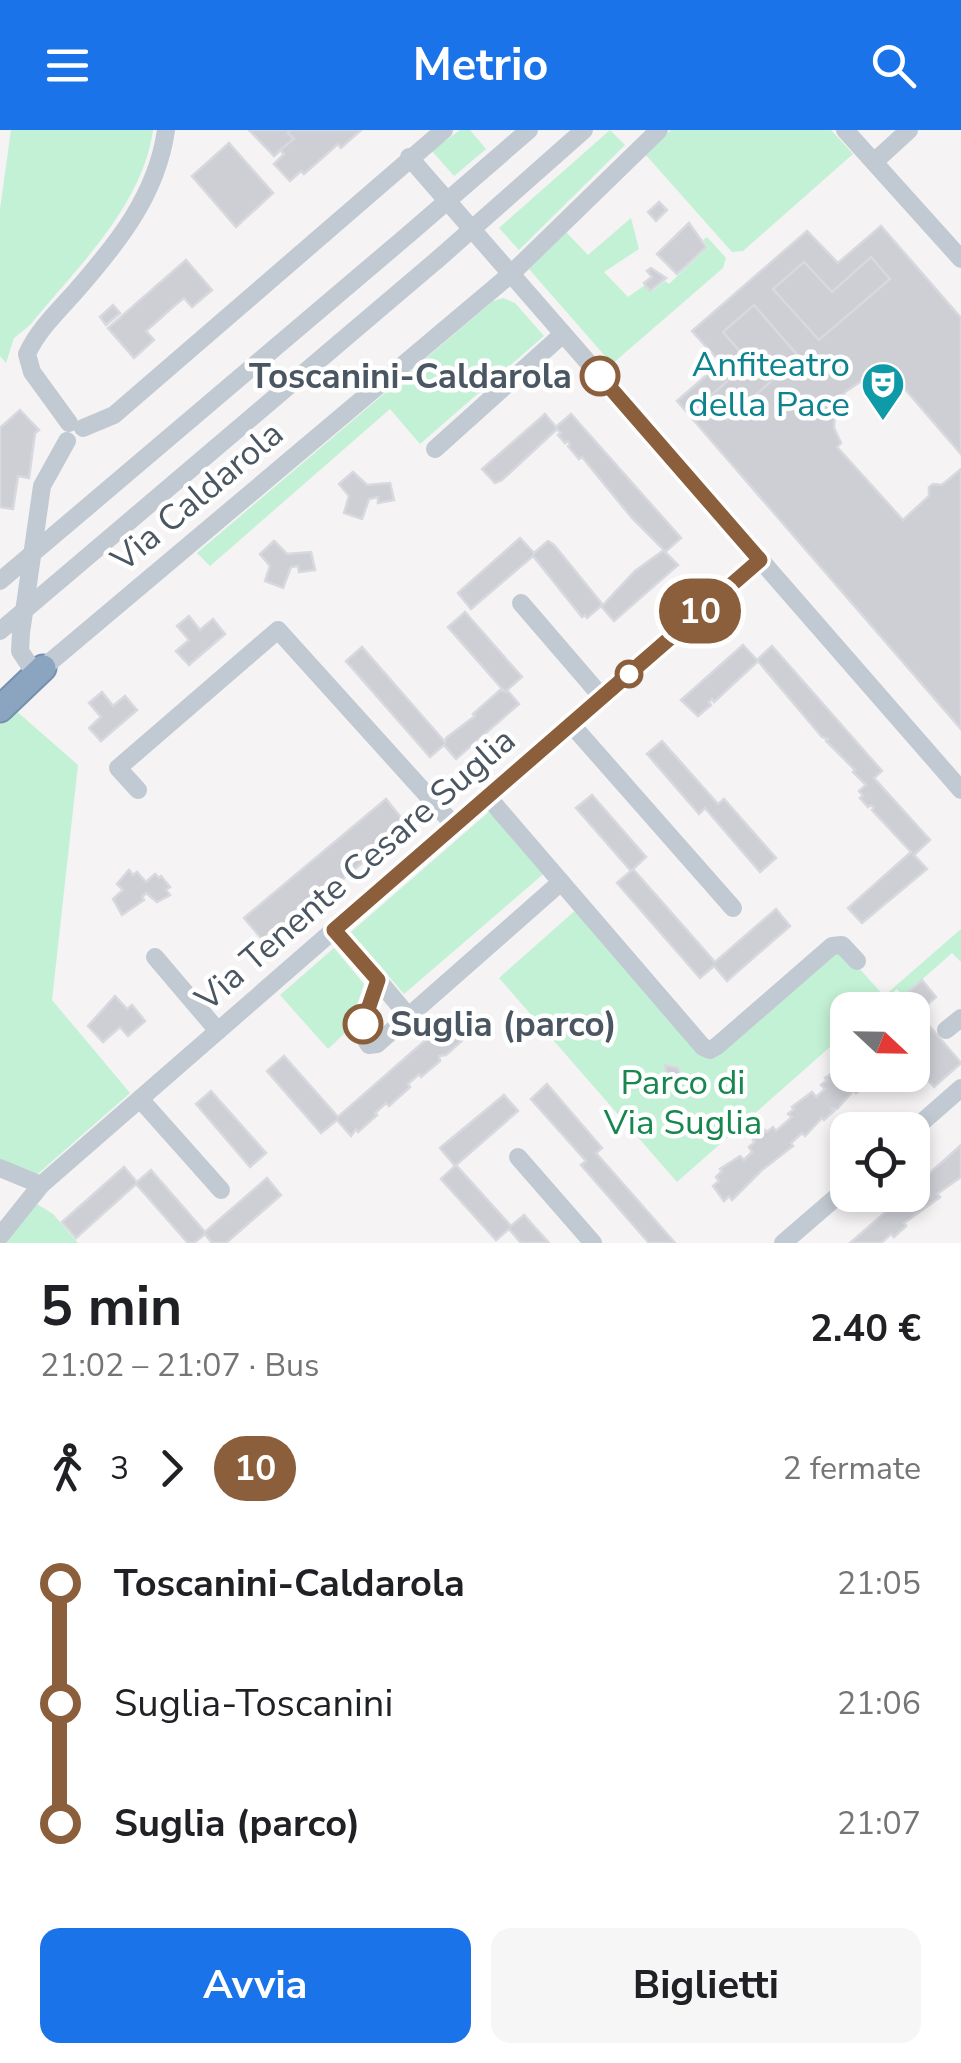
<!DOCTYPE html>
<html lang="it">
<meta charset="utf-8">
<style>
:root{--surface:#fff;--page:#f6f6f6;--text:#202124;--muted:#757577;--accent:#1a73e8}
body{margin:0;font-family:"Nunito Sans",sans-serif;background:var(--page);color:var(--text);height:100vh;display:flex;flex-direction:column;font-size:38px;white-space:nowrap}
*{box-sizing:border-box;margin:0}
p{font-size:32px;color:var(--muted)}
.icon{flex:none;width:55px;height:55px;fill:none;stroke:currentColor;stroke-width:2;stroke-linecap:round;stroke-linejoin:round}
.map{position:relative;height:1113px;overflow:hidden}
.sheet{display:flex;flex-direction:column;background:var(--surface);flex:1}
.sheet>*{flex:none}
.badge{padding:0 20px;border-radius:32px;font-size:35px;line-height:65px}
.needle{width:65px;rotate:112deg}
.fabs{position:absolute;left:830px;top:862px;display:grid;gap:20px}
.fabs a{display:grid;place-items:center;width:100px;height:100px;border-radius:20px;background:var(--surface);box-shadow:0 5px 15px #0003;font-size:50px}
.map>.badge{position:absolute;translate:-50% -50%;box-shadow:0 0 0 5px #fff}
.legs{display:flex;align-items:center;gap:15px;height:110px;padding:0 40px;font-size:32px}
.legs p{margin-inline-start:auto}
.head{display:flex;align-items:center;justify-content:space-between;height:170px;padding:0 40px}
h1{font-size:55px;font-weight:700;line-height:75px}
.button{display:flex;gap:20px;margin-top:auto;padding:20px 40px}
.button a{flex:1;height:115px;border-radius:20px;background:var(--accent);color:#fff;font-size:40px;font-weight:700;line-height:115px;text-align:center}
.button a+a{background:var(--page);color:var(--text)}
ul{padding:0 40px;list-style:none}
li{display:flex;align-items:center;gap:35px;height:120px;font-size:38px}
li i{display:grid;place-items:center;width:15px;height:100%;margin:0 12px;background:currentColor}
li i::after{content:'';width:25px;height:25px;margin:-12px;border:8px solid;border-radius:50%;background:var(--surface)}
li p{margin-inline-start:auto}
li:first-child i{background:linear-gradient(#0000 50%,currentColor 0)}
li:last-child i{background:linear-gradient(currentColor 50%,#0000 0)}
header{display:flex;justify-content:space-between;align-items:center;height:130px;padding:0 40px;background:var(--accent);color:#fff;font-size:45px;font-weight:700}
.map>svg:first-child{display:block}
.green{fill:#c3f1d5}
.building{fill:#cdcfd5;stroke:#d7d9de;stroke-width:2.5}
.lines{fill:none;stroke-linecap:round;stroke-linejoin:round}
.highway-casing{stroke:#7690ad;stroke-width:29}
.minor{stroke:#c1cad2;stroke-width:18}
.highway{stroke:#8ba5c1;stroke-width:25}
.minor-bridge{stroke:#c1cad2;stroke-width:18}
.line-1-casing{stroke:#fff;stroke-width:22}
.line-1{stroke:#8b5e3c;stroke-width:15}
.stop-1-dot{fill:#fff;stroke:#8b5e3c;stroke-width:5}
.labels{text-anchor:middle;stroke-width:9;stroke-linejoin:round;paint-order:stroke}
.culture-label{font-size:35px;fill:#0d838f;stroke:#fff;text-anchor:end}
.stop-label{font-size:35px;font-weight:bold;fill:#4a5661;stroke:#fff;text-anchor:end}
.street-label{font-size:35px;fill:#4a5661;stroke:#fff}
.park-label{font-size:35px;fill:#17864f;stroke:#fff}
</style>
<header><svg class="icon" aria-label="menu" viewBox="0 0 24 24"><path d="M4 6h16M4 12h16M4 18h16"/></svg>Metrio<svg class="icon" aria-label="search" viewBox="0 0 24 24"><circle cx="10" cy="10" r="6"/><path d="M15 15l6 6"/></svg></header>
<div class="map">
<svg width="961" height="1113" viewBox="0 0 961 1113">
<rect width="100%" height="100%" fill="#f5f3f3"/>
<!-- green -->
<g class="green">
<path d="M11,0h142c-11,77 -76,137 -123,195l-16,13 -8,25 -6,-7v-147z"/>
<polygon points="460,0 470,0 486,19 454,46 432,21"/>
<polygon points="610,0 625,15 519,120 499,98"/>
<polygon points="671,0 831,0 853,24 743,121 732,122 645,24"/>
<polygon points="631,88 639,119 604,142 628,167 645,155 651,162 665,151 669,154 708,117 703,110 707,107 726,128 723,138 612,234 529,139 566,102 588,125"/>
<polygon points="503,168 515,173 544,206 420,314 390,279 210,436 197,423 493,171"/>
<polygon points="14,579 78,635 52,870 130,963 33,1048 0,1033 0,592"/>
<polygon points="491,680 548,740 404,864 351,802"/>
<polygon points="578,778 700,919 841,818 884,866 961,799 961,832 952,823 909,861 913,867 908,872 897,859 873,880 848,880 847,902 677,1052 499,848"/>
<polygon points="334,818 364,854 349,899 328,919 280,865"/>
<polygon points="37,1074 53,1084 78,1113 3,1113 31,1077"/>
</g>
<!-- building -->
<g class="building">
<polygon points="249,0 291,0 288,3 294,9 274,26"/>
<polygon points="291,0 361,0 341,18 338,14 304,44 301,41 290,51 274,34 284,24 280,20 294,9 288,3"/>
<polygon points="229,13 273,63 236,97 192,46"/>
<polygon points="659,72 667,80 656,91 648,82"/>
<polygon points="689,93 706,117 677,144 657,124"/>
<polygon points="881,96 961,188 961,324 904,258 901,261 880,250 860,252 845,262 835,279 834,298 841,313 837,317 903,390 929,366 929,357 933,354 942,355 961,339 961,599 677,271 721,233 692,201 807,101 838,133"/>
<polygon points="871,127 890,149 819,210 773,159 804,132 832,162"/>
<polygon points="186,130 212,160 192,177 184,168 174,176 146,201 154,210 134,228 108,198"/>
<polygon points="651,138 666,148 650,161 644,153 652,147 647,141"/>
<polygon points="113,175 120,183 106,195 100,187"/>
<polygon points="754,175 799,227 727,290 708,268 749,232 723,202"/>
<polygon points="20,280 39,300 35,303 29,348 18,346 13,379 0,377 0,298"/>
<polygon points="545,284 556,297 571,284 681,408 665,422 678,435 614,491 601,476 587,488 585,485 582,487 533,426 471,479 458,463 520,408 534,423 548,411 554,415 603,475 635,441 664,420 632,388 582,327 579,329 568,316 570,314 568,311 565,313 558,305 561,303 557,299 502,350 495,353 482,339"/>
<polygon points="353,342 367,355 390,353 394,370 378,373 378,367 369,369 362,389 344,383 349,366 339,354"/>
<polygon points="274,411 287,424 311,422 315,440 299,442 298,436 291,437 283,458 265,451 270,436 260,424"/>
<polygon points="465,482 522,547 507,560 519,574 456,629 444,615 430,627 346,531 362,517 445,612 446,608 475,586 473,584 500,560 504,561 448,497"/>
<polygon points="189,486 200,500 213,489 225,504 189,535 176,521 189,510 177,496"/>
<polygon points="743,515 757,530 772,516 882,641 874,648 930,710 914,725 927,739 862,793 848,778 911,722 872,680 874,678 871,675 868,677 860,668 863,666 859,661 866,655 853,642 855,640 826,611 828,609 822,607 758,531 714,572 712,569 709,572 711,575 698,586 681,570"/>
<polygon points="102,562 113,576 125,566 137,580 101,611 89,598 101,587 89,573"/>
<polygon points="662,611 718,674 724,669 776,728 760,742 705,678 699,684 647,624"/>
<polygon points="592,665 646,727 633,739 715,832 776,779 790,796 727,851 714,836 700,848 617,753 631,741 576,678"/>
<polygon points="386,669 407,695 266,814 244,788"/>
<polygon points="129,740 133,745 137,742 146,752 155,744 159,748 161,746 170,757 166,760 170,765 157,772 146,763 142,767 144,770 122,785 113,769 123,760 117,754"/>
<polygon points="922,850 936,867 923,878 919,874 914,878 961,933 934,957 912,932 912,880 887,880 903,866 908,872 913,867 908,862"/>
<polygon points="115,866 127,879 132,875 145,891 128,906 120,897 103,912 88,896"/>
<polygon points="461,879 477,897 446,925 439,926 440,931 421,947 419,944 408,954 410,957 389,976 386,973 375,983 377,985 358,1002 356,999 351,1006 337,990 321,1003 267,941 284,926 338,987"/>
<polygon points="845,934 848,945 868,945 863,950 866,954 856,963 854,960 837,979 832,979 834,981 824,990 822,988 805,1006 802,1003 791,1013 793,1016 762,1040 732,1070 729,1066 724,1071 713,1056 719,1051 716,1047 722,1041 720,1039 740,1026 744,1030 752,1022 749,1017 755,1012 753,1010 765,1000 767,1002 773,997 776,1001 792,987 788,984 794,979 792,977 812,962 816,967 825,959 821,955 827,950 825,948"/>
<polygon points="665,935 678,938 681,946 667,948"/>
<polygon points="547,954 602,1018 596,1023 675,1113 649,1113 581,1035 586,1031 531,969"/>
<polygon points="211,961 266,1023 250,1037 196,974"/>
<polygon points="504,965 518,981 456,1035 511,1096 524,1085 549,1113 521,1113 509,1099 496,1110 441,1049 455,1036 440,1018"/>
<polygon points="961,1015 961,1047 937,1064 940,1067 904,1093 906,1096 894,1107 891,1104 881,1113 850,1113 905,1065 912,1065 912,1059"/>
<polygon points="124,1037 137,1052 151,1040 205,1102 267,1048 281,1065 226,1113 212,1113 205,1104 194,1113 188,1113 136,1054 76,1108 62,1092"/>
</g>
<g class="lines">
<!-- highway casing -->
<g class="highway-casing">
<polyline id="highway" points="0,579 43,538"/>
</g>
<!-- minor -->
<g class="minor">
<polyline points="845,0 961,129"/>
<polyline points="409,27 961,660"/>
<polyline points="874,32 909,0"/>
<polyline points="409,104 529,0"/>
<polyline points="437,130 584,0"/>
<path d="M69,293l-37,-51 -5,-18c11,-24 30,-42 48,-62 42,-48 82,-97 91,-162"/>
<polyline points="83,298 114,285 444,0"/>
<polyline points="67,311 42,356 21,503 20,521 30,536 43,538 511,144 659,0"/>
<polyline points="435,319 563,204"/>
<polyline points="521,473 602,567"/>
<polyline points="571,594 733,778"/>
<polyline points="138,660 118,638 278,500 455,696"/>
<polyline points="488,667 703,917 710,920 717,916 832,816 842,815 857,831"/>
<path d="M334,800l44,50c-6,19 -23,47 -9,65l8,-1 184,-162"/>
<polyline points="155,827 218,901"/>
<polyline points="378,850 409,887"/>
<polyline points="946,900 961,888"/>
<polyline points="140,969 221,1060"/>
<polyline points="912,1001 961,958"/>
<polyline points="518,1027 593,1113"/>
<polyline points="0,1038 41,1055"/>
<polyline points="0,1106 41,1055 760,429"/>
<polyline points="783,1113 848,1057"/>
</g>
<!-- highway -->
<use href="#highway" class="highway"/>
<!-- minor-bridge -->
<g class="minor-bridge">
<polyline points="0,451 409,104"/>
<polyline points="0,501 437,130"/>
</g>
</g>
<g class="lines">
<!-- line-1 casing -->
<g class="line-1-casing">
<polyline id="line-1" points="363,894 378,850 334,800 760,430 600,246"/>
</g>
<!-- line-1 -->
<use href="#line-1" class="line-1"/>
</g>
<!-- icons -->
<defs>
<g id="theatre-pin" transform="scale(2.25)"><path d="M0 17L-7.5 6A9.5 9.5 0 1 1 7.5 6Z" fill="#0f9aa8" stroke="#fff"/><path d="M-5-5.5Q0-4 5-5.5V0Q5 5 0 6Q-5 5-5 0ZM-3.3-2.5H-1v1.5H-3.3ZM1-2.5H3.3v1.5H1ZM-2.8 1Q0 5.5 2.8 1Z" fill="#fff"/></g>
</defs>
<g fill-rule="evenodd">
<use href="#theatre-pin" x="883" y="254"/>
</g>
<!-- markers -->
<g class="stop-1-dot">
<circle cx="600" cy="246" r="18"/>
<circle cx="629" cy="544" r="12"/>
<circle cx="363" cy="894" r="18"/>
</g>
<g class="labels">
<!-- culture labels -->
<g class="culture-label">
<text x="850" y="246">Anfiteatro<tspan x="850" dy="40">della Pace</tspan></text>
</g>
<!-- stop labels -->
<g class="stop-label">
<text x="572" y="258">Toscanini-Caldarola</text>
<text x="390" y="906" text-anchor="start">Suglia (parco)</text>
</g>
<!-- street labels -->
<g class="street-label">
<text transform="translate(197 366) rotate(-40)" y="12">Via Caldarola</text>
<text transform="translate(355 739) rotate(-41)" y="12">Via Tenente Cesare Suglia</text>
</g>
<!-- park labels -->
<g class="park-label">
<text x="683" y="964">Parco di<tspan x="683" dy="40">Via Suglia</tspan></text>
</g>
</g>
</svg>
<div class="fabs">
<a><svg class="needle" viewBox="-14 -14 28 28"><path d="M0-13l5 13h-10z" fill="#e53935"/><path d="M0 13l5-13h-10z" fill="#757577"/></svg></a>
<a><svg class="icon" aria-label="locate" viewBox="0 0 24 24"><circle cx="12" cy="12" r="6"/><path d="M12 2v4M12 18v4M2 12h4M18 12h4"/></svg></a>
</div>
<b class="badge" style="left:700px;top:481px;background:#8b5e3c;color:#fff">10</b>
</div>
<section class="sheet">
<div class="head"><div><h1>5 min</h1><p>21:02 – 21:07 · Bus</p></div><b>2.40 €</b></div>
<div class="legs"><svg class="icon" aria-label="walk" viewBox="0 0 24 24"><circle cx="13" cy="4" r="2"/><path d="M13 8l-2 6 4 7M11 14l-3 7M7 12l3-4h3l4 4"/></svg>3<svg class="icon" aria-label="forward" viewBox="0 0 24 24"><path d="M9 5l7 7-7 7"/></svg><b class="badge" style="background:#8b5e3c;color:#fff">10</b><p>2 fermate</p></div>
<ul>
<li><i style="color:#8b5e3c"></i><b>Toscanini-Caldarola</b><p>21:05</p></li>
<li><i style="color:#8b5e3c"></i><span>Suglia-Toscanini</span><p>21:06</p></li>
<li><i style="color:#8b5e3c"></i><b>Suglia (parco)</b><p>21:07</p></li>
</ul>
<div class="button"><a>Avvia</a><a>Biglietti</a></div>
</section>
